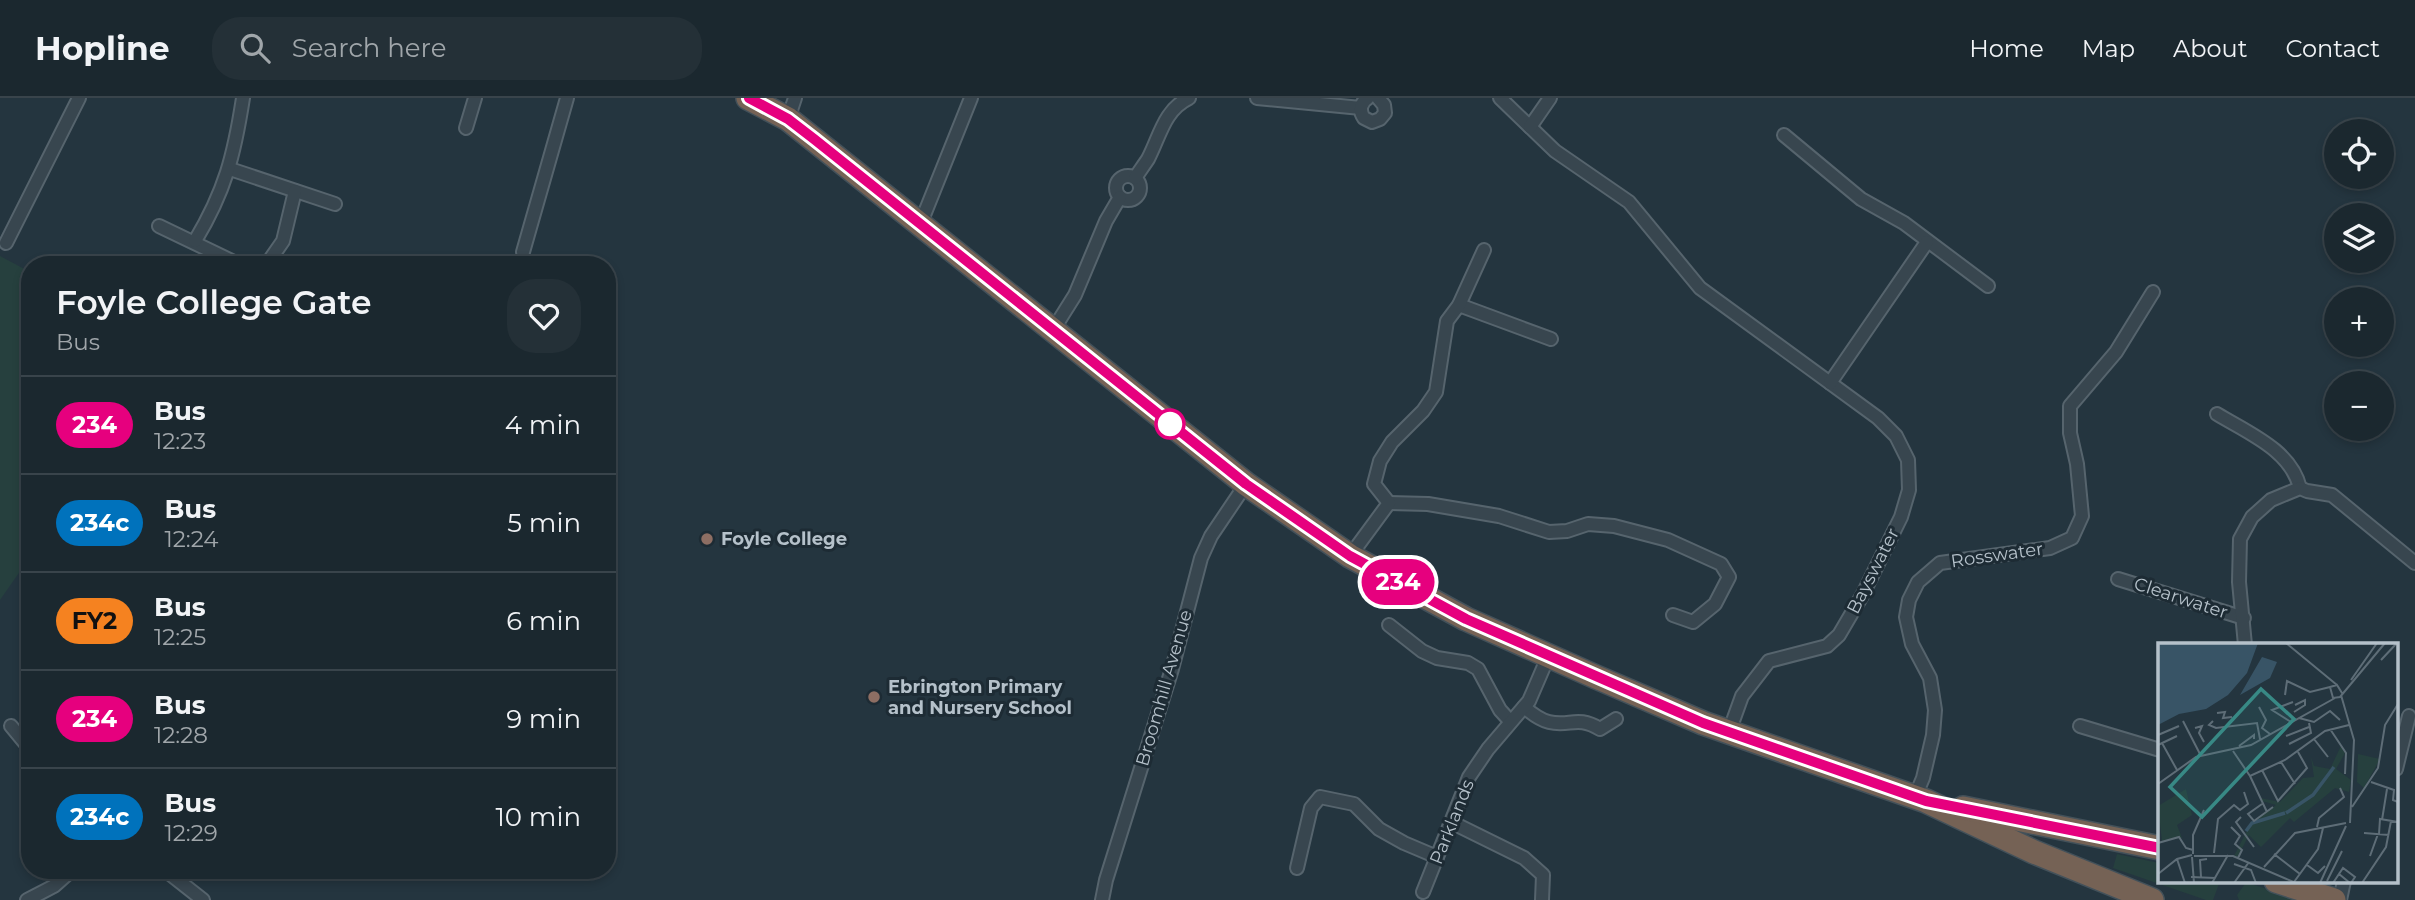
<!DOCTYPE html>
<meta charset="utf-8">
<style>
:root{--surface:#1b282f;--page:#243037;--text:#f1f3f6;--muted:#a0a6aa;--line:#39444b}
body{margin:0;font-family:Montserrat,sans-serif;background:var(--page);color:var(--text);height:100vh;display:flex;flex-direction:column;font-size:26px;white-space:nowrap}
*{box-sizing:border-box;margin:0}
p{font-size:23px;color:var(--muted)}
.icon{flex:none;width:38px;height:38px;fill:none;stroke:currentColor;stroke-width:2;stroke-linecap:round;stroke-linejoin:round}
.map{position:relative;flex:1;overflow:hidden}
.details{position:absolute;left:21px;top:158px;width:595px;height:623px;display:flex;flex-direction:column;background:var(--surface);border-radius:28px;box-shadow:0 4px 10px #0003,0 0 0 2px var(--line)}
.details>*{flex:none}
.badge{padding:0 14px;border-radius:23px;font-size:24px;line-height:46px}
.controls{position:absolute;left:2324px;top:21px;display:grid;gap:14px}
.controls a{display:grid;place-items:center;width:70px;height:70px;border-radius:50%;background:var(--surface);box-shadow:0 4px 10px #0003,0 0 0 2px var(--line);font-size:35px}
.map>.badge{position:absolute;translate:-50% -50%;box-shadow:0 0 0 4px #fff}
.round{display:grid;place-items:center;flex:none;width:74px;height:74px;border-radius:28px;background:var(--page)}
.head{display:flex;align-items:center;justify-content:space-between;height:119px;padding:0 35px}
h1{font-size:33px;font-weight:600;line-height:52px}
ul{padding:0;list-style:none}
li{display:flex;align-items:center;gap:21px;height:98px;padding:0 35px;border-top:2px solid var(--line)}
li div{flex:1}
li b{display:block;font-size:26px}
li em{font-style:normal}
li .badge{min-width:77px;font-weight:700;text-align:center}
header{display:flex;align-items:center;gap:42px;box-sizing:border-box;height:98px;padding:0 35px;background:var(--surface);border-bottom:2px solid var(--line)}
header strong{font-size:33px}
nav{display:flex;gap:38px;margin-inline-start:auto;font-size:24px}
.search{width:490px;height:63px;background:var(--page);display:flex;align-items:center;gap:18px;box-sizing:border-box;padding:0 24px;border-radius:28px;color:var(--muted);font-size:26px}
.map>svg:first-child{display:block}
.green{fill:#26403e}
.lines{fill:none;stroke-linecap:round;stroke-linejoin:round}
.street-casing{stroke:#56646d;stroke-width:16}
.highway-casing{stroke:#43515a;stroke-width:26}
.street{stroke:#38464f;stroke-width:12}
.highway{stroke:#756255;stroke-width:23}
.line-casing{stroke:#fff;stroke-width:16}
.line{stroke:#e6007e;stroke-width:10}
.stop-dot{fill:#fff;stroke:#e6007e;stroke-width:3.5}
.education-dot{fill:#8d6e63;stroke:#1d2b34;stroke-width:2.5}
.labels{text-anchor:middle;stroke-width:6;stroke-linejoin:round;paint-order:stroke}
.poi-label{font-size:18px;font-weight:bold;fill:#b5c1ca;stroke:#1d2b34;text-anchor:start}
.street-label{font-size:18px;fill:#b5c1ca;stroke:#1d2b34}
.inset-river{fill:none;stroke:#385466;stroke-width:3.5}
.inset-road{fill:none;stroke:#5e6d77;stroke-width:2}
.view{fill:#388985;fill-opacity:0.15;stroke:#388985;stroke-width:3.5}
.inset-edge{fill:none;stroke:#b5c1ca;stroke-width:3.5}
</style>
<header>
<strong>Hopline</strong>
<div class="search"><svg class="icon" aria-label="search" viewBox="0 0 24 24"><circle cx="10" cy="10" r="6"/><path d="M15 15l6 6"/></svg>Search here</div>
<nav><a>Home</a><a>Map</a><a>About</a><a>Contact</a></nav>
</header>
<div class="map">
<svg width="2415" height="802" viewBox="0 0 2415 802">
<rect width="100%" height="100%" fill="#24353f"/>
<!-- green -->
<g class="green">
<polygon points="0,158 30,174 30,459 0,502"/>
<polygon points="2117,756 2159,765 2160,783 2220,783 2213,802 2206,802 2113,770"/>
<polygon points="2245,786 2251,786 2303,802 2239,802 2237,797"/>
</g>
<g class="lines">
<!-- street casing -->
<g class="street-casing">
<g id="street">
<polyline points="1257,0 1361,10"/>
<path d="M1368,0c-8,5 -9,13 -4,20l8,4 8,-3 5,-6 -1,-8 -6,-7"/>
<polyline points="1500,0 1555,53 1629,104 1700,190 1878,320 1896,338 1908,362 1909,392 1901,419 1863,496 1839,537 1827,548 1769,563 1742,598 1729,634"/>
<polyline points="788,21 795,0"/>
<polyline points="1530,29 1550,0"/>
<polyline points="466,30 475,0"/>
<polyline points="1784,37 1861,101 1904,125 1988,188"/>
<polyline points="230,71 335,106"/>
<circle cx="1128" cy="90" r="12"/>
<path d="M1135,80c4,-6 9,-13 13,-19 12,-23 16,-49 41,-61"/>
<polyline points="920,127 971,0"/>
<polyline points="159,128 238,166"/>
<path d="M195,143c30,-50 39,-85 48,-143"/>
<polyline points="6,145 79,0"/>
<polyline points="523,154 567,0"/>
<polyline points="267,166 283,143 295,93"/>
<polyline points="1459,207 1551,241"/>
<polyline points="1053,232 1075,197 1106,123 1120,99"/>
<polyline points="1830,285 1927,144"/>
<path d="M2217,316c31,19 74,36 83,74"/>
<polyline points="1389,405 1428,406 1499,418 1549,434 1567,433 1588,426 1614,428 1668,442 1721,466 1729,479 1715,506 1693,524 1673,517"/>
<polyline points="1350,458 1389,405 1374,386 1380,363 1392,344 1423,313 1436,294 1447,223 1459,207 1484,152"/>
<polyline points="2118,481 2244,520"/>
<polyline points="1389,527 1422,553 1437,560 1468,565 1478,571 1500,612 1510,623"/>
<polyline points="2245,547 2239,484 2240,441 2252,419 2271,402 2300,390 2307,393 2332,397 2415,465"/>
<path d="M1524,609c7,6 16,13 25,15 21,5 28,-7 51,7l16,-10"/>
<polyline points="11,628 30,651"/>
<polyline points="2080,628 2160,652"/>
<polyline points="2396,671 2409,618"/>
<polyline points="1915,699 1923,680 1933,637 1935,612 1930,580 1912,546 1906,519 1909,502 1918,484 1940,465 2050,450 2072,440 2082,418 2077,366 2070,335 2070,308 2116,254 2153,194"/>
<polyline points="1451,724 1524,760 1543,777 1542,802"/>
<polyline points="1297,770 1311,710 1320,699 1354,706 1379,731 1404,745 1437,759"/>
<polyline points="165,772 203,802"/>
<polyline points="1423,794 1469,679 1488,651 1529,603 1548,559"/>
<polyline points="27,802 54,788 72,772"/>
<polyline points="1102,802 1106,782 1172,571 1201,460 1211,438 1246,386"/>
<polyline points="2340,802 2344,783"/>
</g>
</g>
<!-- highway casing -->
<g class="highway-casing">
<g id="highway">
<polyline points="748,0 788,21 1246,386 1350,458 1466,521 1596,579 1703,625 1926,703 2034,754 2152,802"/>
<polyline points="1963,710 2160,750"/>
<polyline points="2276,783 2334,802"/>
</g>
</g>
<!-- street -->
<use href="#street" class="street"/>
<!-- highway -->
<use href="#highway" class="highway"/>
</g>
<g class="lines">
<!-- line casing -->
<g class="line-casing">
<polyline id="line" points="749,0 788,21 814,41 1246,386 1350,458 1466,521 1703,625 1926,703 2160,750"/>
</g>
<!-- line -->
<use href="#line" class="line"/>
</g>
<!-- markers -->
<circle class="stop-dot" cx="1170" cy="326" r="14"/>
<g class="education-dot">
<circle cx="707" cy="441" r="7"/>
<circle cx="874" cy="599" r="7"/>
</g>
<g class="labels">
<!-- poi labels -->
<g class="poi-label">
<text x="721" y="447">Foyle College</text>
<text x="888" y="595">Ebrington Primary<tspan x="888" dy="21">and Nursery School</tspan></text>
</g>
<!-- street labels -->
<g class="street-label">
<text transform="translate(1997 457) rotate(-8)" y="6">Rosswater</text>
<text transform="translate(1873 473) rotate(-63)" y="6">Bayswater</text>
<text transform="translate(2181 500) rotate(18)" y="6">Clearwater</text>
<text transform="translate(1164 590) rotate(-74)" y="6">Broomhill Avenue</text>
<text transform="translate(1452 724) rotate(-68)" y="6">Parklands</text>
</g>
</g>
<!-- overview -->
<g transform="translate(2158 545)">
<rect width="240" height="240" fill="#24353f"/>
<path d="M183,103l4,7 -9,16 15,11 -2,12 -14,-4 -41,34 -4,-4 -29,29 -12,-12 -11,21h-4l17,-33 25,-18 -14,-4 -2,-3 20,4 23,-24 11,-1 -3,-20 3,9 16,3zM200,111l22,5 -16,29 -7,-6zM28,146l6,26 -15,10 5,13 -20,3 -4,-35z" fill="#26403e"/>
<path d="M0,0h100l-11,30 -19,22 -22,14 -27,5 -21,11zM104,14l15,5 -7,16 -30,17z" fill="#385466"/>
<path class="inset-river" d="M128,170l27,-18 21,-28M88,188l6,-8 33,-10"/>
<path class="inset-road" d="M128,0l51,42M223,17l16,-17M193,37l26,-37M184,50l-5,-8 -7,2 3,11 7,-1 45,-54M127,52l2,-14 23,11 20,-5M183,52l13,45 -4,83M101,64l7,13 -4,8 8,6M136,69l11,-7v-5l-10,5M59,70l8,-1 -2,6 9,-1M141,75l15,4 16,-11 10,9M25,78l18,35M55,78l-4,4 7,3 41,-5 3,16M133,79l-19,-12 21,-8M37,85l7,-2 -3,7 5,9M172,86l16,24 -1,21M0,92l21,-9M128,93l23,-9M156,96l14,18M4,100l15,27M131,101l22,-11 -2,-10M0,102l19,-9M81,103l15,-11v4M75,108l17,25 35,-16 40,-29 24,-6M123,119l14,22M104,127l16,31 29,-33 -9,-16M92,133l17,36M213,139l23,8 -1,10 5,2M0,141l38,-27 55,-12 84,-47M104,161l-14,10 6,7 19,-14M194,164l26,-39 7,-43 13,-21M83,174l-5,5 18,25M224,177l5,-31M73,184l9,9 -5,8 7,6 -4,8M159,184l2,-9 25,-21 -4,-9M206,190l25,2M221,191l1,-15 18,3M0,200l21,-6 7,11 7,2M56,210l4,-34 16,-14 6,5 8,-6 -4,-12M35,211v-19l11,-25M116,211l26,20M36,213h39l63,27M212,213l8,-22M34,214l2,26M19,216l8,24M76,221l17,6 5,13M149,222l11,8 7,-7M106,224l31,-34 51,-10M0,231l19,-15 15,-4M181,231l4,-6 12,9 -4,6M33,234l24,1M43,234l-1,-17 7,-1M169,238l15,-30M136,239l24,-33 5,-21M54,240l16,-28M76,240l15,-21M162,240l26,-57M175,240l6,-9 11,9M204,240l24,-36 5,-26"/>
<path class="view" d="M103,46l33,30 -92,98 -32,-30z"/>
<rect width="240" height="240" class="inset-edge"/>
</g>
</svg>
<div class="controls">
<a><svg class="icon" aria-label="locate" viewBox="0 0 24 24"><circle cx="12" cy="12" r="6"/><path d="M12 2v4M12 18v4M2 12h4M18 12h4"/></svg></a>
<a><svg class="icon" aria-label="layers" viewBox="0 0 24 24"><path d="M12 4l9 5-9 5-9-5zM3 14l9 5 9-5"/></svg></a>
<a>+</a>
<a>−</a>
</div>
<b class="badge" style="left:1398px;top:484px;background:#e6007e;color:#fff">234</b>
<section class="details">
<div class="head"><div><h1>Foyle College Gate</h1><p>Bus</p></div><a class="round"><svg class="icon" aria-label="heart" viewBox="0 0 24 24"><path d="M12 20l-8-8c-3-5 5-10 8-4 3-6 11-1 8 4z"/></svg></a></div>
<ul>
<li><span class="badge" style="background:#e6007e;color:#fff">234</span><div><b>Bus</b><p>12:23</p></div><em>4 min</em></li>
<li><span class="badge" style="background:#0072bc;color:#fff">234c</span><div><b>Bus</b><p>12:24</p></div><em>5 min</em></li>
<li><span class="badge" style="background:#f58220;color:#111">FY2</span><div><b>Bus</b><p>12:25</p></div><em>6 min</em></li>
<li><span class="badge" style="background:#e6007e;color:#fff">234</span><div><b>Bus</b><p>12:28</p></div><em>9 min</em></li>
<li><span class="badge" style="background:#0072bc;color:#fff">234c</span><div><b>Bus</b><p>12:29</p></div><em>10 min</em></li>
</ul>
</section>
</div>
